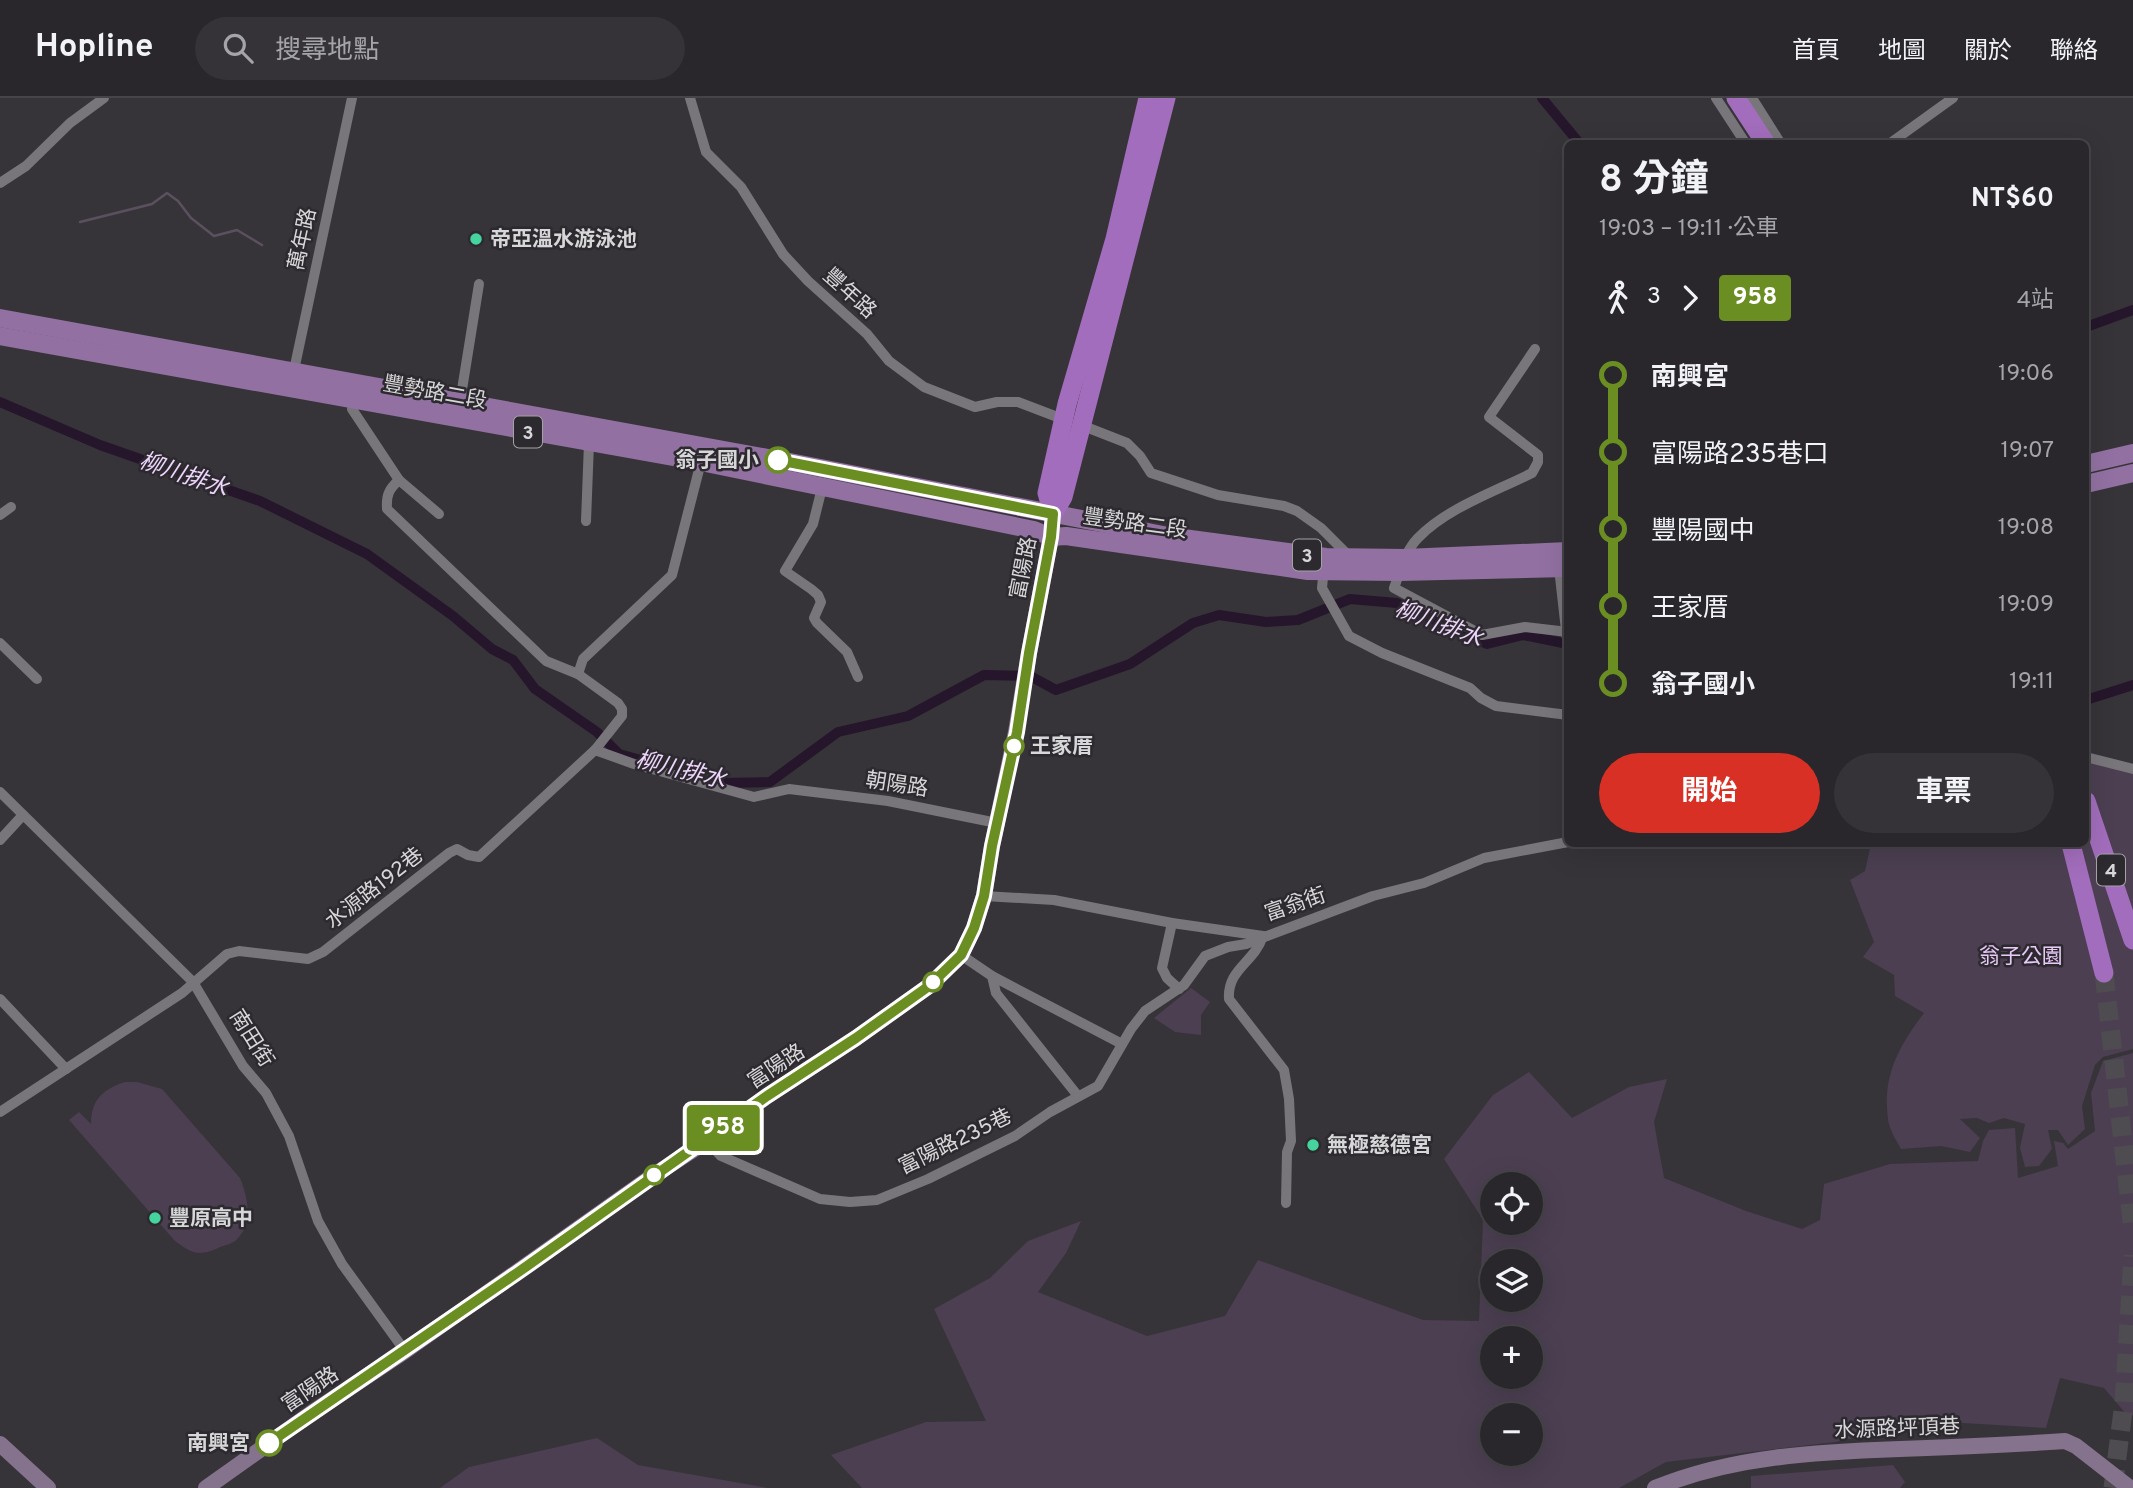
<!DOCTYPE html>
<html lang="zh-TW">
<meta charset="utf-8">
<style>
:root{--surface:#29272b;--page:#353337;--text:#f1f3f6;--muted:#a5a5a9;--line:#454447;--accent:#d93025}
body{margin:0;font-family:Overpass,"Noto Sans TC",sans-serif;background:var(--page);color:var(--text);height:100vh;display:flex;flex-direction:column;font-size:26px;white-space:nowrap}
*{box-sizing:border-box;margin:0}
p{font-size:23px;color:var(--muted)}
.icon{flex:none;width:38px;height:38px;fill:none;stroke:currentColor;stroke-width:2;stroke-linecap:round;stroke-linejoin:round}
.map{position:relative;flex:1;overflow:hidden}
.side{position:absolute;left:1564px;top:42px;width:525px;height:707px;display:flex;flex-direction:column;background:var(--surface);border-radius:10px;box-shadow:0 7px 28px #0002,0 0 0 2px var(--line)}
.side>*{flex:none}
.badge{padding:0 14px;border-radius:5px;font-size:24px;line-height:46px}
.fabs{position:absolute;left:1480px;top:1074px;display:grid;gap:14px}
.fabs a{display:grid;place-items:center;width:63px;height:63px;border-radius:50%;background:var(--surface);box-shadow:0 7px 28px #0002,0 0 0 2px var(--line);font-size:35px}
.map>.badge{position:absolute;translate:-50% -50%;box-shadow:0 0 0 4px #fff}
.legs{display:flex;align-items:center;gap:10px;height:77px;padding:0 35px;font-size:23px}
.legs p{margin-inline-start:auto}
.overview{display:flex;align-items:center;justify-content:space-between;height:119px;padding:0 35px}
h1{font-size:38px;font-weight:700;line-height:52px}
.primary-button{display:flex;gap:14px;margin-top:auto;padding:14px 35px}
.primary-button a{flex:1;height:80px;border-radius:42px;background:var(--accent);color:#fff;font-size:28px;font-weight:700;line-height:80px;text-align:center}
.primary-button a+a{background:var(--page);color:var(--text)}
ul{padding:0 35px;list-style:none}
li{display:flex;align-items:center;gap:24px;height:77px;font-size:26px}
li i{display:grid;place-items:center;width:10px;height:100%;margin:0 9px;background:currentColor}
li i::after{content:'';width:18px;height:18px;margin:-9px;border:5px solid;border-radius:50%;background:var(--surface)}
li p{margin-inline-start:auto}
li:first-child i{background:linear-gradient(#0000 50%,currentColor 0)}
li:last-child i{background:linear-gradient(currentColor 50%,#0000 0)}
header{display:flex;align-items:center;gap:42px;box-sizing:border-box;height:98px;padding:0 35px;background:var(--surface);border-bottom:2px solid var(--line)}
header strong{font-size:33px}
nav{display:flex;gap:38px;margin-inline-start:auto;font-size:24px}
.search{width:490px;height:63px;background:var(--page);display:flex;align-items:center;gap:18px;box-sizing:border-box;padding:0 24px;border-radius:38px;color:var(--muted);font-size:26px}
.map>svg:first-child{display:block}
.green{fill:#4b3f51;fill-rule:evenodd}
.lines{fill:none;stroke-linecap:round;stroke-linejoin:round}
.stream{stroke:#5a505f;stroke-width:2.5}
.canal{stroke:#25162b;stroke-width:10}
.highway-tunnel{stroke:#4f4c51;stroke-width:19;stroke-dasharray:19 10;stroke-linecap:butt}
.street{stroke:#79767b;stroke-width:10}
.secondary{stroke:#85738e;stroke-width:16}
.primary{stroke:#9271a2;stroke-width:18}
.highway{stroke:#a26dbc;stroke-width:19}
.line-1-casing{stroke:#fff;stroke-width:16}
.line-1{stroke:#6b8e23;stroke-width:10}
.poi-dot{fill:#45d49e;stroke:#2d2a2f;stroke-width:2.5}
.stop-1-dot{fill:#fff;stroke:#6b8e23;stroke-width:3.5}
.labels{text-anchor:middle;stroke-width:5;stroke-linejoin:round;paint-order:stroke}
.shield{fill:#2d2a2f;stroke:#a4a2a5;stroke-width:2}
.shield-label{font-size:19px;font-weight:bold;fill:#d7d6d8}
.street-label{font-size:21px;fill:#d7d6d8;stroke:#2d2a2f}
.poi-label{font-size:21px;font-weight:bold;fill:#d7d6d8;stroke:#2d2a2f;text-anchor:start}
.stop-label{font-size:21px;font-weight:bold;fill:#d7d6d8;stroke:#2d2a2f;text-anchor:end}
.park-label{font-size:21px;fill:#e9c9f9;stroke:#2d2a2f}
.water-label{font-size:23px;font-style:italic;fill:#efd6fd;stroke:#2d2a2f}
</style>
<header>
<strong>Hopline</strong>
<div class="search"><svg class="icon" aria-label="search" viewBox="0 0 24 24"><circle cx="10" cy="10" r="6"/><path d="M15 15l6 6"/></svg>搜尋地點</div>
<nav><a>首頁</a><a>地圖</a><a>關於</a><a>聯絡</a></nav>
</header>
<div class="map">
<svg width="2133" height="1390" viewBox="0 0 2133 1390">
<rect width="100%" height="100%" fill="#373439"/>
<!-- green -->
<g class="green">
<path d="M2086,659l47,16v276l-30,8 -8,8 -13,41 3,23 -17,16 -10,-15h-10l4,19 -13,17 -14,1 -5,-19 5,-24 -21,-6 -15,5 -12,-5 -17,1 20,19 -10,14 -29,-6 -40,3c-5,-9 -12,-20 -13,-30 -6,-43 11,-73 36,-106l-29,-17 -1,-21 -31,-18 11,-15 -24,-62 15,-9 6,-27h215v-51l4,-1 -4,-17z"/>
<polygon points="1191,890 1210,904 1201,917 1201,937 1175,934 1154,920"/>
<path d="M2133,955v362h-6l-23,-27 -44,-10 -14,50 -116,-7 -95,21 -169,20 -47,26h-757l-31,-33 95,-33 60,-1 -52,-112 56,-31 38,-37 53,-20 -15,32 -28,39 109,44 78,-20 33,-56 165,60 56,1 4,-101 -39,-61 49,-64 36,-23 43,46 57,-31 38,-8 -13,43 10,56 82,33 56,18 18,-9 4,-36 66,-20 88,-3 5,-20 6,-11 26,-2 3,50 40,-12 -4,-25 9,2 5,6 27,-18 -4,-38 12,-32zM1493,1087h38v38h-38zM1493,1164h38v38h-38zM1493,1241h38v38h-38zM1493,1318h38v38h-38z"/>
<path d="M125,984h12l25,7 78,89c8,20 14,47 -5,63 -4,3 -10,4 -15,6 -21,10 -27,7 -45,-6l-106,-121 10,-8 12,12c0,-24 12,-35 34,-42z"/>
<polygon points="597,1340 638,1367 768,1390 440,1390 469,1369"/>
<polygon points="1893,1367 1905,1384 1900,1390 1751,1390 1751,1378"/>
</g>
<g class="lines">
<!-- stream -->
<polyline class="stream" points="80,124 152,106 167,95 178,103 191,120 214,138 237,132 262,147"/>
<!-- canal -->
<g class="canal">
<polyline points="1542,0 1580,46"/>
<polyline points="2086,229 2133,212"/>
<polyline points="0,304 100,347 260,403 367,456 453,518 492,551 513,562 535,591 597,634 619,656 673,671"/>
<polyline points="2086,602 2133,587"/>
<polyline points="714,683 723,685 770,684 838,634 908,618 984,577 1030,578 1056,592 1130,566 1193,525 1219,517 1266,524 1298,522 1350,501 1397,505 1487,546 1523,537 1568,546"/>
</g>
<!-- highway-tunnel -->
<g class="highway-tunnel">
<polyline points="2104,875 2133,1133"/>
<polyline points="2113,1390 2124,1305 2133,1157"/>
</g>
<!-- street -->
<g class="street">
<polyline points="690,0 706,54 741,89 783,156 808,183 867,236 889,263 924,289 975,309 997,304 1018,304 1060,320"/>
<polyline points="1716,0 1746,46"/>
<polyline points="1752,0 1781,46"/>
<polyline points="1889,46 1953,0"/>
<polyline points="0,85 26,68 70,25 104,0"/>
<path d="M1535,251l-46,68 49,38v7l-6,11c-38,19 -85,35 -114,65 -13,13 -18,34 -24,50l88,47 43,-8 43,5"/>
<polyline points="293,277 352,0"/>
<polyline points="355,303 352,311 399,382 439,416"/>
<polyline points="460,304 479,186"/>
<polyline points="1086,329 1127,345 1140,358 1151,375 1218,397 1284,408 1297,413 1321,430 1350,459"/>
<polyline points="823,386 813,426 785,473 811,491 818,497 821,504 814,520 817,525 847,554 858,579"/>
<polyline points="0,417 11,409"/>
<polyline points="586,423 589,345"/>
<polyline points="1568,444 1559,470 1568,550"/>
<polyline points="1324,469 1322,490 1349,538 1382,555 1470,590 1481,600 1496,608 1568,617"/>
<polyline points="0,545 37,581"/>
<polyline points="578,576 583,561 672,477 702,360"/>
<polyline points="595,652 634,666 754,699 789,691 888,703 997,725"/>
<polyline points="2086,659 2133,671"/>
<polyline points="0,694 193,884 243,968 266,995 289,1038 318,1123 342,1166 405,1253"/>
<polyline points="0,742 23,717"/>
<polyline points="984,798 1054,802 1172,825 1263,838"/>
<polyline points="1172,825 1162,870 1167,880 1179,891"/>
<path d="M1263,838c-9,27 -36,33 -34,63l55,71 5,29 2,42 -4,11 -1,51"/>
<polyline points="961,857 992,878 1122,946"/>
<polyline points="992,878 996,895 1078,998"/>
<polyline points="0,901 66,971"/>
<path d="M0,1014l182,-119 45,-39 12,-3 69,8 15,-7 126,-99 8,-4 11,6 11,2 116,-107 27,-34v-7l-4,-6 -40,-29 -32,-13 -159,-152c-1,-14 2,-20 12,-29"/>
<polyline points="707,1043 721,1058 820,1101 850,1104 877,1102 928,1081 1015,1038 1050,1014 1098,988 1131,931 1145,913 1184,887 1205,858 1228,849 1246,846 1373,798 1424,785 1484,760 1568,744"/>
</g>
<!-- secondary -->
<g class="secondary">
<polyline points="0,1346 48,1390"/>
<polyline points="206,1390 313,1314 405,1253 654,1077 707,1043 767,998 856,940 929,888 961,857 974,830 984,798 992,748 1016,634 1029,555 1051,439 1053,416"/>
<path d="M1655,1390c78,-32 162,-36 245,-39 55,-2 110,-4 165,-8l11,5 54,42"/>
</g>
<!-- primary -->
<g class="primary">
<polyline points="0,220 795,365 1168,438 1326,459 1405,460 1568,453"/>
<polyline points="0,238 701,364 1034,432 1051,439 1066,438 1308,473 1400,474 1568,470"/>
<polyline points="2086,366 2133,355"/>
<polyline points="2086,386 2133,375"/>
</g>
<!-- highway -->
<g class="highway">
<polyline points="1736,0 1766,46"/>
<polyline points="1053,416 1063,399 1166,0"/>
<polyline points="1053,416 1047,395 1067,306 1115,141 1148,0"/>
<polyline points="2086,703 2133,842"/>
<polyline points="2071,746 2104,875"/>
</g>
</g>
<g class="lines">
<!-- line-1 casing -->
<g class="line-1-casing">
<polyline id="line-1" points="269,1345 517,1175 767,998 856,940 929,888 961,857 974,830 984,798 992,748 1017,634 1029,555 1051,439 1053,416 778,362"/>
</g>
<!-- line-1 -->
<use href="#line-1" class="line-1"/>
</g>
<!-- markers -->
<g class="poi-dot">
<circle cx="476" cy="141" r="7"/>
<circle cx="1313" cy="1047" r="7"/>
<circle cx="155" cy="1120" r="7"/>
</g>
<g class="stop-1-dot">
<circle cx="778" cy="362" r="12"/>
<circle cx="1014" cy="648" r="9"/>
<circle cx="933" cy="884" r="9"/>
<circle cx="654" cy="1077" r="9"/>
<circle cx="269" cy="1345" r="12"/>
</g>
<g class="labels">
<!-- shield labels -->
<g class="shield">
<rect x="514" y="318.5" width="28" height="31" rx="5"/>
<rect x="1293" y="441.5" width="28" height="31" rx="5"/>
<rect x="2097" y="756.5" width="28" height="31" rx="5"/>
</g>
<g class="shield-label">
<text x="528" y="341">3</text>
<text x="1307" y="464">3</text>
<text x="2111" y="779">4</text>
</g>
<!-- street labels -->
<g class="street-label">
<text transform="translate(302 141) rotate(-78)" y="7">萬年路</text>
<text transform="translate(850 195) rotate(42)" y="7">豐年路</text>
<text transform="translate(435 294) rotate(10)" y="7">豐勢路二段</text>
<text transform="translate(1135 425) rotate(8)" y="7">豐勢路二段</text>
<text transform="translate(1023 470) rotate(-79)" y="7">富陽路</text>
<text transform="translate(897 686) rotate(9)" y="7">朝陽路</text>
<text transform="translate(374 790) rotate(-38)" y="7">水源路192巷</text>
<text transform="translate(1295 806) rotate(-19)" y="7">富翁街</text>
<text transform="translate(252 940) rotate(58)" y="7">南田街</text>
<text transform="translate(776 968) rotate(-33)" y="7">富陽路</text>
<text transform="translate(955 1043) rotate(-26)" y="7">富陽路235巷</text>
<text transform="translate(310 1291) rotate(-34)" y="7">富陽路</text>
<text transform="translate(1897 1330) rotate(-2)" y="7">水源路坪頂巷</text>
</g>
<!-- poi labels -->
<g class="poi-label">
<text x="490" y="148">帝亞溫水游泳池</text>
<text x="1327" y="1054">無極慈德宮</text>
<text x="169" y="1127">豐原高中</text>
</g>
<!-- stop labels -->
<g class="stop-label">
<text x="759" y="369">翁子國小</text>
<text x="1030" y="655" text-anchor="start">王家厝</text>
<text x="250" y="1352">南興宮</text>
</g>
<!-- park labels -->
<g class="park-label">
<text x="2021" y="865">翁子公園</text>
</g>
<!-- water labels -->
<g class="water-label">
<text transform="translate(184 376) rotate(19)" y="8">柳川排水</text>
<text transform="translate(1439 525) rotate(21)" y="8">柳川排水</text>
<text transform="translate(681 671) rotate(14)" y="8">柳川排水</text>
</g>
</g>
</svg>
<div class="fabs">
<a><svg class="icon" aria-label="locate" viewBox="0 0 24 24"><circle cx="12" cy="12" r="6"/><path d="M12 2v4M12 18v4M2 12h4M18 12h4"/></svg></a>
<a><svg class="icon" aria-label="layers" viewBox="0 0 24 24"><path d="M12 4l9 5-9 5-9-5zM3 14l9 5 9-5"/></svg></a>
<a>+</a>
<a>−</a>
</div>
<b class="badge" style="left:723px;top:1030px;background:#6b8e23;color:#fff">958</b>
<section class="side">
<div class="overview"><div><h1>8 分鐘</h1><p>19:03 – 19:11 · 公車</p></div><b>NT$60</b></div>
<div class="legs"><svg class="icon" aria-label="walk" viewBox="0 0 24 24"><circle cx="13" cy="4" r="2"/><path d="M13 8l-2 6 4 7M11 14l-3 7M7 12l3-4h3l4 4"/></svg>3<svg class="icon" aria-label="forward" viewBox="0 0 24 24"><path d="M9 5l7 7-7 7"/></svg><b class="badge" style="background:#6b8e23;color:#fff">958</b><p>4站</p></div>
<ul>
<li><i style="color:#6b8e23"></i><b>南興宮</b><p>19:06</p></li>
<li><i style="color:#6b8e23"></i><span>富陽路235巷口</span><p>19:07</p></li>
<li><i style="color:#6b8e23"></i><span>豐陽國中</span><p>19:08</p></li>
<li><i style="color:#6b8e23"></i><span>王家厝</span><p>19:09</p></li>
<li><i style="color:#6b8e23"></i><b>翁子國小</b><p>19:11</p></li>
</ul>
<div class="primary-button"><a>開始</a><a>車票</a></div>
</section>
</div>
